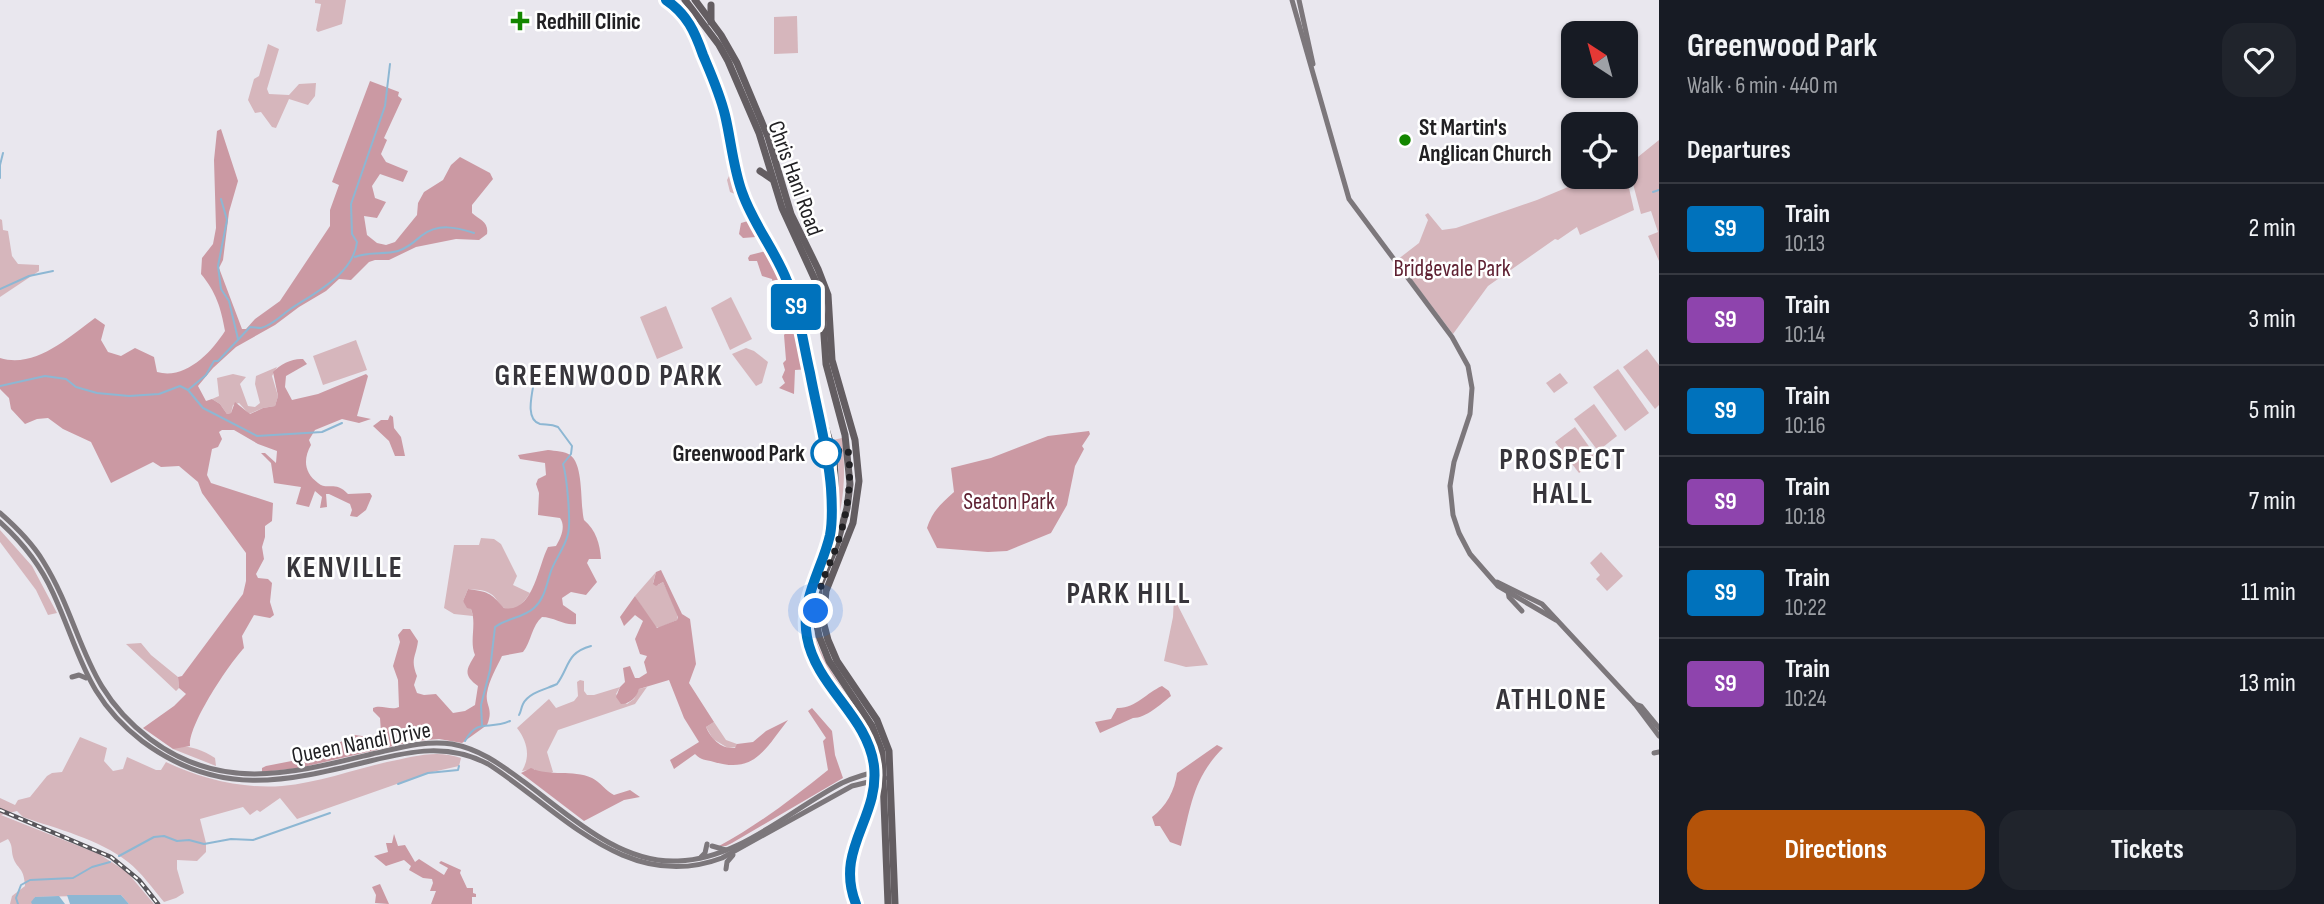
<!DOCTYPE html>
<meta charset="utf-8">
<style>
:root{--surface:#171b24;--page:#20242c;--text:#f1f3f6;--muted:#9ea1a6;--line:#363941;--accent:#b45309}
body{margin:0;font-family:"Sofia Sans Condensed",sans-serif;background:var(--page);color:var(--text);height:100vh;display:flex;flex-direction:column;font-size:26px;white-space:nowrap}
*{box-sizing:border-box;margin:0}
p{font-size:23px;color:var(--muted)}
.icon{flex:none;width:38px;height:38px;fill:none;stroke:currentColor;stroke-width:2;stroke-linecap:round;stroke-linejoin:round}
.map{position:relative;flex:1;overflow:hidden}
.details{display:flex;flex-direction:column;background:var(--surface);width:665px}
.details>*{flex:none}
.badge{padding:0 14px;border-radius:5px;font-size:24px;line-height:46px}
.needle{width:46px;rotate:324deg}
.buttons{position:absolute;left:1561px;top:21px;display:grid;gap:14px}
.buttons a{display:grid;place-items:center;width:77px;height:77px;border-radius:14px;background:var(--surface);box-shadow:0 2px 5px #0004;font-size:35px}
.you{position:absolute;width:35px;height:35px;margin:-18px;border:5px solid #fff;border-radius:50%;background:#1a73e8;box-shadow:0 0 0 10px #1a73e833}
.map>.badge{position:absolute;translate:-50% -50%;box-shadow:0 0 0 4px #fff}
h2{padding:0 28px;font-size:26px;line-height:63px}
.round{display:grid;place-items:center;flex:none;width:74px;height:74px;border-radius:21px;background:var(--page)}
.headline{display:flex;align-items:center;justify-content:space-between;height:119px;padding:0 28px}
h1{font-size:33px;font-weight:700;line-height:52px}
.cta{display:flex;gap:14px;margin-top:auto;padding:14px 28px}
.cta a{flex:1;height:80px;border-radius:21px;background:var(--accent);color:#fff;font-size:28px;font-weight:700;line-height:80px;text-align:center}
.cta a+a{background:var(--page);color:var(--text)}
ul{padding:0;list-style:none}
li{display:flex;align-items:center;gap:21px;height:91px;padding:0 28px;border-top:2px solid var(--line)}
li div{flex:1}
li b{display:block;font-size:26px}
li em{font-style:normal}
li .badge{min-width:77px;font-weight:700;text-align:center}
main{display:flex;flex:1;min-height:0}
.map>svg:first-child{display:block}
.green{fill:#d6b6bc}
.forest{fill:#cb99a3}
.water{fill:#8db7d3}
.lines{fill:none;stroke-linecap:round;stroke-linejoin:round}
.stream{stroke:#8db7d3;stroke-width:2}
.secondary{stroke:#7c777b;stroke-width:5}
.primary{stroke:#635d61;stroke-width:7}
.rail-casing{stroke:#58565b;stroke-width:4.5}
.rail{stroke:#fff;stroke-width:2;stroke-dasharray:5;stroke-linecap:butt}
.line-casing{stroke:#fff;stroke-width:16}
.line{stroke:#0072bc;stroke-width:10}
.walk{stroke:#212023;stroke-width:7;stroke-dasharray:0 12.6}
.poi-dot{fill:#138600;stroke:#fff;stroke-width:2.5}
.stop-dot{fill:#fff;stroke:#0072bc;stroke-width:3.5}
.labels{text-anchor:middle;stroke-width:5;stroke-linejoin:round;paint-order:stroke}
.poi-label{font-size:23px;font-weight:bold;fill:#212023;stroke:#fff;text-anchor:start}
.street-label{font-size:23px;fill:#212023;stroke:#fff}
.park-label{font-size:23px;fill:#5f2132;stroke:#fff}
.stop-label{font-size:23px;font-weight:bold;fill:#212023;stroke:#fff;text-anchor:end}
.district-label{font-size:30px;font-weight:bold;letter-spacing:2px;fill:#37353b;stroke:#fff}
</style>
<main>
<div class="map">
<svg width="1659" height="904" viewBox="0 0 1659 904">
<rect width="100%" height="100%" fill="#e9e7ee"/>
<!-- green -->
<g class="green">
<polygon points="315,0 346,0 342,24 318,32 316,30 321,4 315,3"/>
<polygon points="797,16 798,53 774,54 774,17"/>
<polygon points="268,44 279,49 267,89 269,94 289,95 299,84 316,83 315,96 308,105 289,99 276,128 272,127 261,112 255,113 248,100 254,79 259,76"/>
<polygon points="1659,140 1659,261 1648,236 1658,232 1651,211 1641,214 1628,165"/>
<polygon points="730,174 740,175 752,205 738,201 735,194 730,192 727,180"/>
<polygon points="1626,175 1634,210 1580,235 1577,227 1558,240 1555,239 1488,286 1453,334 1397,260 1419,243 1428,220 1425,215 1428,213 1442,230 1456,228 1537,200 1592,177"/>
<polygon points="0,219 2,220 3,230 8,231 12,256 18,264 39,265 39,271 0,297"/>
<polygon points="731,297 752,339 730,350 711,308"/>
<polygon points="666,306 683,348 657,359 640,317"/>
<polygon points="356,340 367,370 323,385 313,356"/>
<polygon points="746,348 754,351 768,362 762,383 756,386 732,354"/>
<polygon points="1647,349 1659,365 1659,405 1655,409 1623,367"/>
<polygon points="277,367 272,376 278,396 275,406 263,408 249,414 239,403 233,405 231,413 227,414 220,404 212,399 219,396 217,378 233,374 246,377 240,384 248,406 255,407 260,403 255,384 256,376"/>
<polygon points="1618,369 1649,413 1625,431 1593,387"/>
<polygon points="1560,373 1568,383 1554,393 1546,383"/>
<polygon points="1594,404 1617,436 1598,451 1574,419"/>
<polygon points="1575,427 1598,459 1579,473 1555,442"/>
<path d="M842,438c5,46 1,76 -16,119l-5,-1 9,-32 5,-2c4,-27 7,-55 -2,-82z"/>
<polygon points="0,530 32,566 57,613 48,615 36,590 0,542"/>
<path d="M481,538l13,1 7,5 16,32 -4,9 17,8c-6,9 -16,23 -27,14 -5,-4 -7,-10 -12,-13 -7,-5 -15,-4 -23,-5l-5,12 8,8 2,7 -19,-2 -10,-6 10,-63h25z"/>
<polygon points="1601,552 1623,576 1607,591 1596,579 1600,575 1590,563"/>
<polygon points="656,572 653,583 658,585 663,582 678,614 677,620 659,628 654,626 635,596"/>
<path d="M813,575l5,2c-28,78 46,116 61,184l-3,5 -4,1c-6,-33 -22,-46 -43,-70l1,-3c-24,-43 -33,-71 -17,-119z"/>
<polygon points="1174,598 1208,665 1186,667 1164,661 1173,617"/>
<polygon points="141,643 151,655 178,677 179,688 176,691 126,644"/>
<path d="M580,680l4,1v10l3,4h7l26,-8 -4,7 11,10 7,-5 5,-10 8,-2 -12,17 -77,26 -11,22 6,20c-6,4 -14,1 -19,-3l-12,2c9,-15 5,-30 -5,-43l32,-29 7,9 18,-7 4,-5 -1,-14z"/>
<polygon points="714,722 726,740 737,744 737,747 728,748 713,739 706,727"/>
<path d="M80,737l27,11 -3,13 9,10 10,-2 4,-12 29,13h5l5,-8c35,17 77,27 116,24 35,-3 70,-16 105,-24 25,-5 49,-13 74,-4l-2,8 -31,7 -131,46 -17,-21 -20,14 -3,-2 -7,5 -7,-8 -43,12 6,24v9l-9,9 -20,-1v9l7,24 -8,5 -12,4c-11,-13 -23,-30 -36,-40 -29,-23 -71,-33 -105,-45l-6,-6 -16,4 98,39 28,18 27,32h-25l-8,-9 -86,2 -3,7h-22l2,-8 13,-10c-1,-20 -8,-16 -12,-29 -2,-8 0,-11 -5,-18l-8,4v-45l15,7 3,-5 12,-3 17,-21 5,-3 10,-1z"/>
<path d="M177,746c14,0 26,4 38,12l1,8 -43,-17z"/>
</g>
<!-- forest -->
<g class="forest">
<path d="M370,81l29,11 -1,4 4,3 -18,39 3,2 -6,14 5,8 22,9 -5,11 -23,-8 -8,12 3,12 11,4 -9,16 -13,-2 3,19 10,8 9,2 9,-3 22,-27 1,-12 6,-11 19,-12 8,-15 9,-8 30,16 3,6 -21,26v8c8,7 17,9 15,21l-8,6 -23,-1 -40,8 -27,13h-14l-6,2 -18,18 -12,-1 -13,12 -27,16 -24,18 -39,22 -23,21 -15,18 8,15 6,-2 8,5 7,10 4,-1 4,-11 15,12 13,-6 12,-2 3,-10 -5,-24c7,-8 20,-14 30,-13l4,5 -21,12 -1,11 7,13 26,-6 48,-20 2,2 -11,40 14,3 -12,4 -17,-4 -27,11 -6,10 2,5c-8,14 -7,28 7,38 9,8 17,-3 30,11l22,-1 2,3 -6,14 -9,7 -7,-1 2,-6 -2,-6 -21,-10h-3l1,13 -7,1 2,-11 -7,-6 -6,16 -13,-3 5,-17 -27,-4 -3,-20 -10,-10h4l11,10 1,-12 -19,-7 -24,-14h-12l-3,2 3,7 -4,8 -6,2 -5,26 4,8 62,20 -1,18 -7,5v11l-3,10 2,12 -8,15 2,4 10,1 4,4 -2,19 4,13 -4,3 -16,-3 -12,21 2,12c-15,16 -56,77 -54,98l-17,3 -30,-21 31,-22 12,-12 -7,-6 -1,-11 4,-1 61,-82 3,-13v-28l-44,-60 -4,-11 -19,-16 -18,1 -8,-5 -42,21 -20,-41 -28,-13 -15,-11 -11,1 -12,5 -14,-15 -2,-11 -9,-9v-31c35,11 69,-21 95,-40l10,7 -4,15 7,12 13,4 14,-8 19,9 3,15c28,8 54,-19 68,-41 -4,-23 -9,-39 -24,-57l1,-16 11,-14 3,-16 -2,-68 3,-29 4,-2 17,52 -9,31 -6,48 -4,8 23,61h4l9,-10 25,-18 50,-75v-16l9,-25 -7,-3z"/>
<path d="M738,201l14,4c18,33 38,63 48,99 6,21 6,43 10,65l-15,1 -1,24 -15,-6 6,-5 -3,-6 3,-7 -2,-7 3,-3 -2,-25 8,-10 -10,-8 -1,-7 -7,-5 1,-9 -3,-17 -10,-3 -5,-15h-8l-1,-3 2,-3 16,-4 -10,-14 -13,1 -4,-4 2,-11 7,-2z"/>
<polygon points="390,415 393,417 394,428 401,437 405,456 395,456 389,441 373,426 381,420 388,420"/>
<path d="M1089,431l1,3 -8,12 2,3 -9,17 -8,39 -16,28 -44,18 -19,1 -51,-4 -10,-20c6,-18 14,-24 27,-36l-3,-24 40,-10 57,-22z"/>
<path d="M548,450c7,1 17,1 22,5 14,9 10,50 14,65 12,10 16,24 17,39h-12l-2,4 10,19 -11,13 -15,-3 -9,6 1,7 13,9v10c-11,2 -22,-7 -34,-7 -10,8 -11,25 -19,35l-21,4c-5,11 -13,24 -15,37 -2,13 7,15 0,32l-25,18 -23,-4 -24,2 -116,27 -37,4v-4l4,-2 41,-8 48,-23 14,2 12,-5 -1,-14 -7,-7v-3c8,-4 18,3 26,-1l-1,-27 -5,-14 7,-24 -2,-7 5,-6h7l8,12c-2,16 -8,18 -1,35l-3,9 3,8 7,2 12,-1 17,19 12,-2 10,-6 3,-19c-15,-11 -12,-16 -3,-31 -6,-14 2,-31 -4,-46l-4,-1 -4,-7 5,-12c20,3 22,3 36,19 29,6 34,-42 44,-61l8,-1c5,-8 10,-20 4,-28l-22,-3 1,-22 -3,-9 2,-5 8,-4 -1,-12 -25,-4 -2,-4z"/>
<path d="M661,570l21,44 8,5 6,45 -7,19 25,39 -8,5c5,12 15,22 29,21l2,-4 16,-2 13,-11 22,-11c-23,29 -33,54 -74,42 -10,-3 -12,-1 -19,-8l-21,15 -4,-9 29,-18 -15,-24 -15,-38 -30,9c-2,8 -9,15 -18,15l-5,-7 4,-10 5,-5 -2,-14 7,-2 5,12h4l8,-5 -3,-11 3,-6 -7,-2 -5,-15 8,-18 -8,-6 -11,11 -4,-9 15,-21 22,32 20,-8 1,-3 -15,-35 -7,4 -3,-2 3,-12z"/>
<path d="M1162,686l7,5 2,5c-10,8 -25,22 -38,22l-33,15 -5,-11 16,-3 6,-11c18,1 29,-15 45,-22z"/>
<path d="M812,708l20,23 3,24 8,23 -111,65 -6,3h-7c39,-21 74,-48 109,-76l-5,-29 3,-3 -18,-27z"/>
<path d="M1217,745l6,3c-30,30 -32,58 -42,98l-11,-4 -10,-16h-5l-3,-9c14,-10 23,-27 25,-44z"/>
<path d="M531,768c19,9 41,1 61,10 8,4 14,13 22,17l16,-5 10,7 -16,3 -40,21 -63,-48z"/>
<polygon points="394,834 398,846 405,845 415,862 419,859 444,875 448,868 439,863 441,861 461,870 460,873 467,888 473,888 473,893 476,894 476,897 472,897 472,904 431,904 436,891 430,891 433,883 432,879 423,878 409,870 411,866 404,860 386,866 374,856 388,852 386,843 392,843"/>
<polygon points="380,884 389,904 375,903 376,895 372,887"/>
</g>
<!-- water -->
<g class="water">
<polygon points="67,895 121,895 129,904 70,904"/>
<polygon points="59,896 65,904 32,904 31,902 35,897"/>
</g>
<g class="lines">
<!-- stream -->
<g class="stream">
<polyline points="0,165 0,178"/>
<polyline points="0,165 3,153"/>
<polyline points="1653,192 1659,190"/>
<polyline points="221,199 227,220 218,266 221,289 229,301 238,339"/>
<path d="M355,257c14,-6 29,-2 43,-6 10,-3 16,-9 23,-15 17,-13 35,-9 53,-3"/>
<polyline points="0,289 29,276 53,271"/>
<polyline points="0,386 45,376 66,379 76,387 97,393 129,396 159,394 180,386 188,390 203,408 257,436 322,432 342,423"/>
<path d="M188,390l18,-15 8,-14h4l32,-34c4,0 7,1 11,1 10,-2 20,-12 28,-18 25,-17 64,-35 68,-68l-5,-8 -1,-30 34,-98 5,-42"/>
<path d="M519,715c2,-3 2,-7 4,-11 6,-12 24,-15 34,-20 13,-18 9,-31 34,-38"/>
<path d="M482,725l-1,-20 9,-35 5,-43c12,-9 28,-9 39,-19 10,-9 12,-21 16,-34 4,-14 15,-26 18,-40 3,-12 -1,-57 -5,-70l8,-10 1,-8 -14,-19c-7,-3 -11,-2 -18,-3 -17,-5 -6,-36 -5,-49"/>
<path d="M465,741c13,-24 23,-10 45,-20"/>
<polyline points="398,784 428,773 458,770 459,766"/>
<polyline points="119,856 154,837 164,836 177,841 189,840 204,844 231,839 253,840 330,813"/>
<polyline points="18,904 16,898 21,885 30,880 73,878 92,867 110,862"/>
</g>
<!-- secondary -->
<g class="secondary">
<polyline points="1292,0 1349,199 1452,337 1468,366 1472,388 1470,414 1454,462 1450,486 1453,515 1459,533 1470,554 1498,586 1556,620"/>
<polyline points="1299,0 1313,64"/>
<path d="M0,513c16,14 32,30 43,48 41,66 38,126 107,178 72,54 143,34 222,15 27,-6 53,-14 80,-10 28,5 49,21 71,37 45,33 96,83 155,80 61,-2 112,-51 164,-78 13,-6 27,-10 41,-13"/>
<path d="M0,522c22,20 41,44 53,71 28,61 32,104 89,148 76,57 143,41 228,20 41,-10 78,-18 118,3 72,46 139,130 234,94l130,-72 33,-8"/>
<polyline points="1497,582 1542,604 1635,704 1659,736"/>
<polyline points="1508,591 1509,597 1522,611"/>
<polyline points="72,677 79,675 86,678"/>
<polyline points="1635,704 1641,706 1659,728"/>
<polyline points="1654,753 1659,752"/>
<polyline points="712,846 726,850"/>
<polyline points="701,857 705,853 707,844"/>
<polyline points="726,869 727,862 733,855"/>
</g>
<!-- primary -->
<g class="primary">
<polyline points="685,0 719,45 728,61 759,133 782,208 821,293 826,364 845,435 850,484 847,508 837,544 819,587 816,620 819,636 829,661 872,726 882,752 888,904"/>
<polyline points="695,0 721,35 737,63 768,137 791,214 818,269 828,295 832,360 855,440 859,481 853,523 826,591 823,621 828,640 837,661 877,720 889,751 895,904"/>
<polyline points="711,22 711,5"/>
<polyline points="760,171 772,179"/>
</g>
<!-- rail casing -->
<g class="rail-casing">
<g id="rail">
<path d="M666,0c21,14 29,32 38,55 7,20 16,40 21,60 6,26 8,52 17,77 11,31 31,56 44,85 13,31 16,65 24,98 7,32 25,63 26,96 1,20 1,44 -4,64 -11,34 -31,63 -25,101 9,51 60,79 67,130 6,52 -40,83 -18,138"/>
<polyline points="0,810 111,857 139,880 158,904"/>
</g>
</g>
<!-- rail -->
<use href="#rail" class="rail"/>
</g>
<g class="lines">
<!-- line casing -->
<g class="line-casing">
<path id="line" d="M666,0c21,14 29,32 37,55 8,19 17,39 22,60 6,25 8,52 17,77 11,32 33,58 45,89 12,29 16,62 23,92 7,38 18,76 21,115 1,15 2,32 -1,47 -8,35 -30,64 -23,102 9,50 61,79 67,129 6,52 -40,83 -18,138"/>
</g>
<!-- line -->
<use href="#line" class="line"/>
<!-- walk -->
<path class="walk" d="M816,611c2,-26 14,-45 22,-69 10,-31 14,-61 10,-93l-22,4"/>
</g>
<!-- markers -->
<g class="poi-dot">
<path d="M516.5 10.5h7v7h7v7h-7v7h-7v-7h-7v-7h7z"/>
<circle cx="1405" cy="140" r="7"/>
</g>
<circle class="stop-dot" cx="826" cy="453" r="14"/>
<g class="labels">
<!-- poi labels -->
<g class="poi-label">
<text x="536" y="29">Redhill Clinic</text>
<text x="1419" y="135">St Martin's<tspan x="1419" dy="26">Anglican Church</tspan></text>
</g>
<!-- street labels -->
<g class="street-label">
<text transform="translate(796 178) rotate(70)" y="8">Chris Hani Road</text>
<text transform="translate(361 742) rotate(-11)" y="8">Queen Nandi Drive</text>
</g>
<!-- park labels -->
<g class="park-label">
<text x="1452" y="276">Bridgevale Park</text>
<text x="1009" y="509">Seaton Park</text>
</g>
<!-- stop labels -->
<g class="stop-label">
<text x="805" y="461">Greenwood Park</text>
</g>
<!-- district labels -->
<g class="district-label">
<text x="609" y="385">GREENWOOD PARK</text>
<text x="1563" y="469">PROSPECT<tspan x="1563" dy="34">HALL</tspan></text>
<text x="345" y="577">KENVILLE</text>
<text x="1129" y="603">PARK HILL</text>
<text x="1552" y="709">ATHLONE</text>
</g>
</g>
</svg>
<div class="buttons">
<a><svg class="needle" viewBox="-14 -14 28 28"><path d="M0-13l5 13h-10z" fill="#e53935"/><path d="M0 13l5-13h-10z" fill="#9ea1a6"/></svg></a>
<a><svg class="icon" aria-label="locate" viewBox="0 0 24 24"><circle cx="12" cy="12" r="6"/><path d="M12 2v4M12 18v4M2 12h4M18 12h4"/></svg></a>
</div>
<div class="you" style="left:816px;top:611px"></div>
<b class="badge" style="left:796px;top:307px;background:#0072bc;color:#fff">S9</b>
</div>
<section class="details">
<div class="headline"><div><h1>Greenwood Park</h1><p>Walk · 6 min · 440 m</p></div><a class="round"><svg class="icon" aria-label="heart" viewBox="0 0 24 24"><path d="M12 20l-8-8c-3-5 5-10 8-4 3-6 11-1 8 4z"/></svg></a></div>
<h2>Departures</h2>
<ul>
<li><span class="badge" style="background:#0072bc;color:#fff">S9</span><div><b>Train</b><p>10:13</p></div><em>2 min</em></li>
<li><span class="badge" style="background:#8e44ad;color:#fff">S9</span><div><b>Train</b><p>10:14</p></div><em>3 min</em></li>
<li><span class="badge" style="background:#0072bc;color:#fff">S9</span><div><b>Train</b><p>10:16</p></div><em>5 min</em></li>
<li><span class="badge" style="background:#8e44ad;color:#fff">S9</span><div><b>Train</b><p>10:18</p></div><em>7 min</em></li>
<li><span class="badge" style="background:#0072bc;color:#fff">S9</span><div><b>Train</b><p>10:22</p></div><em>11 min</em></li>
<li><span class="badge" style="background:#8e44ad;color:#fff">S9</span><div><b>Train</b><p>10:24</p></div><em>13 min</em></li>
</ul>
<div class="cta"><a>Directions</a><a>Tickets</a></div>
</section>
</main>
